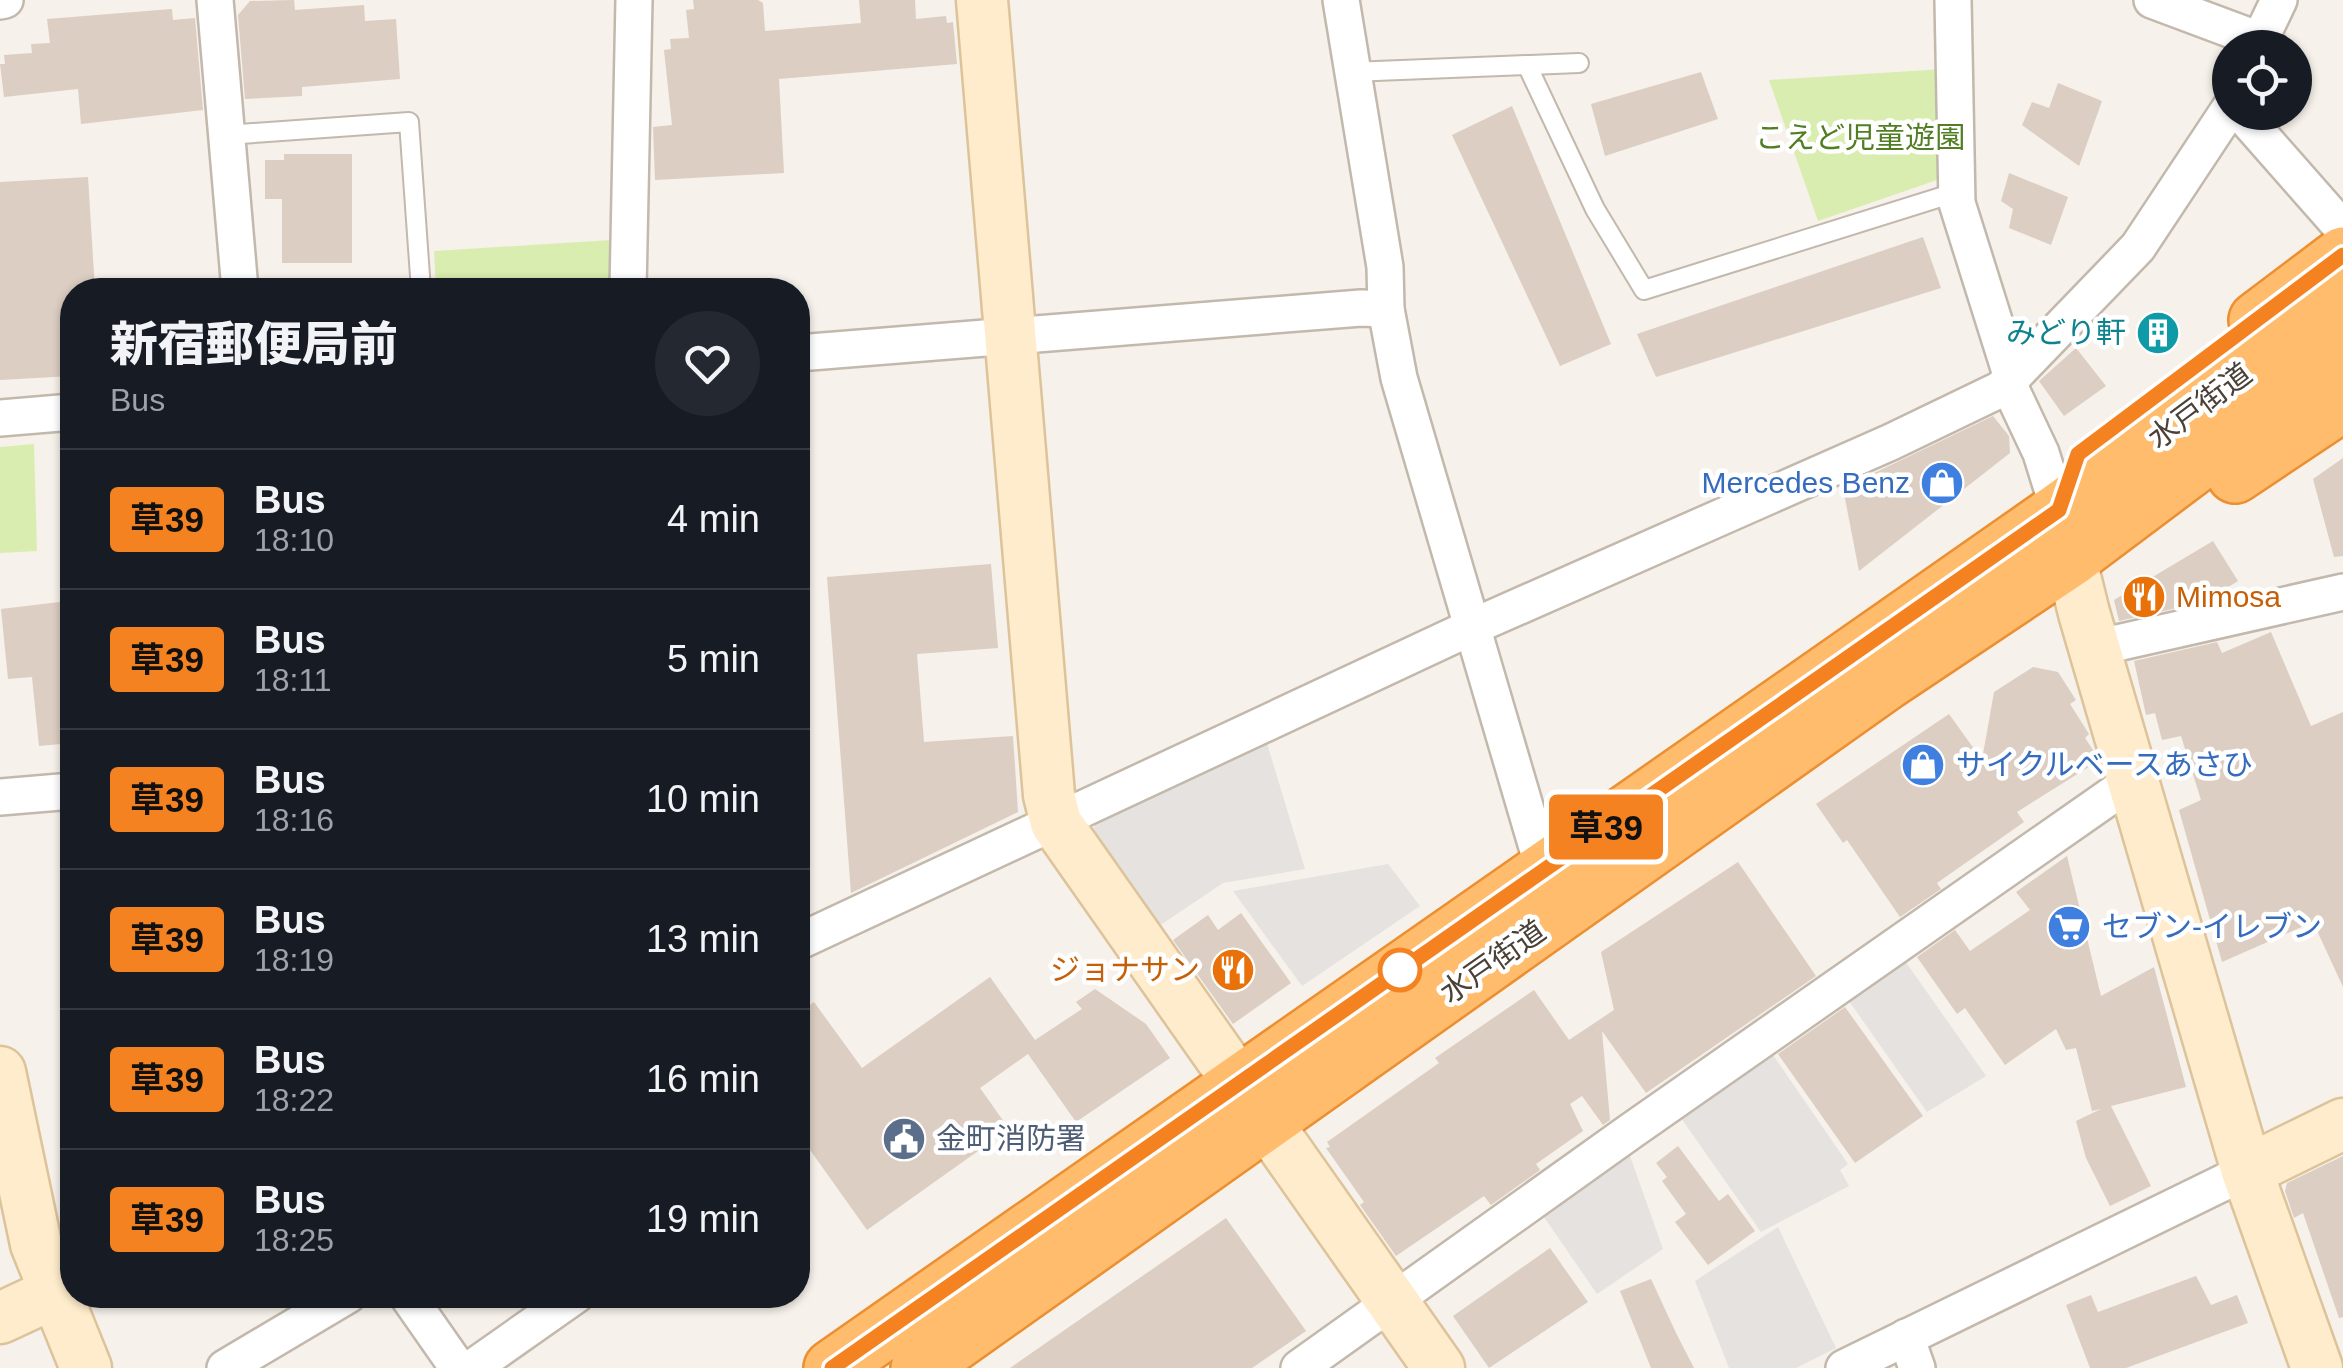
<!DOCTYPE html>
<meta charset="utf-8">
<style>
:root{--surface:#171b24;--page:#242831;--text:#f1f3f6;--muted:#9ea1a6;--line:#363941}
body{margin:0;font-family:Helvetica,"Noto Sans JP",sans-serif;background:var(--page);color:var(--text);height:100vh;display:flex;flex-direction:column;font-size:38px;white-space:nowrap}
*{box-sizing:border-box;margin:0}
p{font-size:32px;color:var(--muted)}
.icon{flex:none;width:55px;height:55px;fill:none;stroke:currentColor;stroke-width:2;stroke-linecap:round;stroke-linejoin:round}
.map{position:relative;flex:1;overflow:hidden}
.details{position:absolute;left:60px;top:278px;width:750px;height:1030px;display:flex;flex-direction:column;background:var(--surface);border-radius:40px;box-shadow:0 2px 8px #0004}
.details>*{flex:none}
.badge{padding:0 20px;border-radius:8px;font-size:35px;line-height:65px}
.controls{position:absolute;left:2212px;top:30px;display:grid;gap:20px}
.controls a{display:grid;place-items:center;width:100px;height:100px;border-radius:50%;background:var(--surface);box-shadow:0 2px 8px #0004;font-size:50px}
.map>.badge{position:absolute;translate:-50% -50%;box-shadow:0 0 0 5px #fff}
.round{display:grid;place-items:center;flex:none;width:105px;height:105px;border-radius:52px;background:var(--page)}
.overview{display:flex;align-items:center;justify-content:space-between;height:170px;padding:0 50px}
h1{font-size:48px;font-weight:800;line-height:75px}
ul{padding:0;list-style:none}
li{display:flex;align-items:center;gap:30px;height:140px;padding:0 50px;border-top:2px solid var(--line)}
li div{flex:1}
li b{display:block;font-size:38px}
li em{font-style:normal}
li .badge{min-width:110px;font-weight:700;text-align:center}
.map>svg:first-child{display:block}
.green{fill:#d9edb0}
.parking{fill:#e5e2df}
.building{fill:#dccec2}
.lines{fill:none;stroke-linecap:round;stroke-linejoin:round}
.lane-casing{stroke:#c3b8ac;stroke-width:22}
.street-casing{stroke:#c3b8ac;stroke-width:40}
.secondary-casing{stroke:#ddc399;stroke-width:55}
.highway-casing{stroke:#eb8f30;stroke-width:60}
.lane{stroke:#fff;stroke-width:18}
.street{stroke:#fff;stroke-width:35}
.secondary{stroke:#ffeccc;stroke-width:50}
.highway{stroke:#ffbc6d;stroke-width:55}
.line-casing{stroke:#fff;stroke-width:22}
.line{stroke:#f58220;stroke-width:15}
.stop-dot{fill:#fff;stroke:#f58220;stroke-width:5}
.labels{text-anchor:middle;stroke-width:9;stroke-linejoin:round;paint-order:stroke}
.park-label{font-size:30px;fill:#517e23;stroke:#fff}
.culture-label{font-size:30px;fill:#0d838f;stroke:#fff;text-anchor:end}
.street-label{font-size:30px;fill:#4b4137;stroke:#fff}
.shop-label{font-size:30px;fill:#366cbe;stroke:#fff;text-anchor:start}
.food-label{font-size:30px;fill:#c56008;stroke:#fff;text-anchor:start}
.service-label{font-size:30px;fill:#4e5e75;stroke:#fff;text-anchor:start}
</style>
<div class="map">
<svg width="2343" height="1368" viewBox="0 0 2343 1368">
<rect width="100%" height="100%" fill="#f6f1ea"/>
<!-- green -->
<g class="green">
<polygon points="1943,69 1937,180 1818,221 1769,80"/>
<polygon points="611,240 611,290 436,290 434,251"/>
<polygon points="34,444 37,551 0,553 0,447"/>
</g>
<!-- parking -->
<g class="parking">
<polygon points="1266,740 1305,869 1223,883 1153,930 1089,841 1097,820"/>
<polygon points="1388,864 1420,906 1302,986 1233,891"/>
<polygon points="1905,961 1986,1076 1927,1112 1849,1001"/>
<polygon points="1773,1055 1848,1164 1840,1170 1849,1186 1761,1232 1681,1118"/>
<polygon points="1630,1156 1663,1249 1597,1294 1544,1217"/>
<polygon points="1778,1227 1836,1348 1796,1368 1729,1368 1695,1281"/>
</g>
<!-- building -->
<g class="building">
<polygon points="294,0 295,10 364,5 365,21 396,19 400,79 302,87 302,96 245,99 238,15 250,1"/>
<polygon points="693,0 758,0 763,3 765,31 861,23 859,0 915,0 916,19 946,16 947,23 953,22 957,64 779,79 784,173 655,180 653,127 672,125 664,50 671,49 670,39 689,38 686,10 694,9"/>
<polygon points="172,9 173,20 195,18 203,110 81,124 78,89 4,97 0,64 5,64 4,55 32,53 31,44 50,43 47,19"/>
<polygon points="1701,72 1718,119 1605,156 1591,104"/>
<polygon points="2058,83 2102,101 2079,166 2022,125 2032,102 2049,108"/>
<polygon points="1512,106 1611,344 1560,366 1452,135"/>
<polygon points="284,154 352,154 352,263 282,263 282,199 265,199 265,160 284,160"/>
<polygon points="2009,173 2068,197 2051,245 2009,228 2013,209 2001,201"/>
<polygon points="88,177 95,290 72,290 72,376 0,380 0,182"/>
<polygon points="1923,237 1941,288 1656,377 1637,334"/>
<polygon points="2076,348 2106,386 2064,416 2039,381"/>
<polygon points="1993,416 2009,436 2010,453 1859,571 1843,488"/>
<polygon points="2343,458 2343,556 2334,557 2313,479"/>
<polygon points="2213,541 2238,581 2204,602 2119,621 2114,600"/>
<polygon points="991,564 998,648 917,654 924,742 1013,736 1018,812 851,893 827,577"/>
<polygon points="68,601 72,642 72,743 39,746 32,677 8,679 1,609"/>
<polygon points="2271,632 2311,726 2343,712 2343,987 2313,922 2222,962 2179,810 2201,800 2181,736 2162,740 2155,713 2146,715 2134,661 2217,642 2222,653"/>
<polygon points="2033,667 2058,672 2076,700 2070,704 2089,734 2085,738 2095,753 2091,757 2095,763 2017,812 2024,822 1937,883 1941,889 1900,917 1847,840 1843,843 1816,804 1949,714 1982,760 1994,692"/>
<polygon points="2067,856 2101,996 2154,967 2186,1087 2111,1106 2151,1186 2110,1206 2086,1158 2076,1121 2101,1109 2092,1111 2076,1048 2066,1050 2056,1029 2005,1065 1965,1008 1957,1014 1917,957 1955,930 1970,951 2030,910 2016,892"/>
<polygon points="1738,862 1816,976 1646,1093 1602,1031 1610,1120 1603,1125 1582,1096 1570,1104 1583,1131 1536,1164 1540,1170 1491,1205 1484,1196 1396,1256 1360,1205 1364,1202 1326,1148 1330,1147 1327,1142 1439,1063 1435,1058 1534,990 1569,1040 1614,1010 1601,952"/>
<polygon points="1241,913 1291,983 1233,1024 1173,940 1208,915 1218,930"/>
<polygon points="990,977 1035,1040 1082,1009 1076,1002 1095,989 1146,1024 1170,1058 1076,1122 1028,1054 980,1088 1009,1129 867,1230 798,1133 798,1014 814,1002 862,1068"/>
<polygon points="1845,1007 1923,1116 1855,1163 1778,1054"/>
<polygon points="1678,1146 1719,1201 1728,1194 1755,1231 1708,1265 1675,1222 1686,1214 1662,1181 1667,1177 1656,1163"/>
<polygon points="2343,1156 2343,1317 2339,1318 2303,1213 2294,1218 2285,1191 2287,1183"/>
<polygon points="1226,1218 1306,1331 1252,1368 1010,1368"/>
<polygon points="1550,1248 1588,1302 1489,1368 1453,1316"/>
<polygon points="2196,1276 2211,1305 2237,1295 2248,1323 2126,1368 2090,1368 2066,1305 2091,1295 2098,1312"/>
<polygon points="1651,1279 1677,1335 1694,1368 1651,1368 1620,1291"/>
</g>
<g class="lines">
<!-- lane casing -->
<g class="lane-casing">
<g id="lane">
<polyline points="1527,65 1595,209 1644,290 1957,192"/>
<polyline points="1351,72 1579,63"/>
<polyline points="226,135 409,122 421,290"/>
</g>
</g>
<!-- street casing -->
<g class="street-casing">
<g id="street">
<polyline points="215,0 240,290"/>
<polyline points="1341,0 1385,267 1386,309 1399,378 1544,871"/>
<polyline points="1953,0 1957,203 2012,378"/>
<polyline points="2152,0 2259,40"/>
<polyline points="0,1 5,0"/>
<polyline points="2256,48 2279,0"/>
<polyline points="2240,112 2343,229"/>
<polyline points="628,290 634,0"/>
<polyline points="798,353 1361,308 1386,309"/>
<polyline points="2008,383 2041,453 2059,511"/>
<polyline points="0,418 72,412"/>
<polyline points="2095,648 2343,592"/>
<polyline points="0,797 72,791"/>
<polyline points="798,942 1472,627 1891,442 2001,389 2138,247 2230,108"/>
<polyline points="407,1295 458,1368"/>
<polyline points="1906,1337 1917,1368"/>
<polyline points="225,1368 348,1295"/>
<polyline points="472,1368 576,1295"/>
<polyline points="1299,1368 1631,1131 2132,781"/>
<polyline points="1844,1368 2247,1171"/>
</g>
</g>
<!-- secondary casing -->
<g class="secondary-casing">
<g id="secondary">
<polyline points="982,0 1049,795 1056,823 1439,1368"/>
<polyline points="2061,520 2084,613 2247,1171 2317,1368"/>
<polyline points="0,1072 36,1244 86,1368"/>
<polyline points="2247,1171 2343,1124"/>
<polyline points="0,1318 54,1293 55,1288"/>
</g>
</g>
<!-- highway casing -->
<g class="highway-casing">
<g id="highway">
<polyline points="2257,320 2343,255"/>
<polyline points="2235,475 2343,403"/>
<polyline points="832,1368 2059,511 2343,304"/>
<polyline points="919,1368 1886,682 2070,559 2343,354"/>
</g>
</g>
<!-- lane -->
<use href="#lane" class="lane"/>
<!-- street -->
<use href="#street" class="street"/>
<!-- secondary -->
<use href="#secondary" class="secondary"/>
<!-- highway -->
<use href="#highway" class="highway"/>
</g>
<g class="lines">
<!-- line casing -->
<g class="line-casing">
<polyline id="line" points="832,1368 2059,510 2078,454 2343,255"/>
</g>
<!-- line -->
<use href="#line" class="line"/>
</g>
<!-- icons -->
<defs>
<g id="building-disc" transform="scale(2.25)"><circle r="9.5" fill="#0f9aa8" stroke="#fff"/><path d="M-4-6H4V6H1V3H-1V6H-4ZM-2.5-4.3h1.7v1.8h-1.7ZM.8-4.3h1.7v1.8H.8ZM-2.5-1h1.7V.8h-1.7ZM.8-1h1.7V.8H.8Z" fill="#fff"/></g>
<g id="shop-disc" transform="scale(2.25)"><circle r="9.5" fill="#3f7fe0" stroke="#fff"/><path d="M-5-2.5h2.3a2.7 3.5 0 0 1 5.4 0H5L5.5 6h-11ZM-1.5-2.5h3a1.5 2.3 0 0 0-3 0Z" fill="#fff"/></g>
<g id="restaurant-disc" transform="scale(2.25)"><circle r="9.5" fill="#e8710a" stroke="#fff"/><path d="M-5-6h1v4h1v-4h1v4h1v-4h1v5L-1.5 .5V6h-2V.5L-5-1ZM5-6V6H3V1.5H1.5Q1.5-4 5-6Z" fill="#fff"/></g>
<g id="supermarket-disc" transform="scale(2.25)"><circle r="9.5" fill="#3f7fe0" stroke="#fff"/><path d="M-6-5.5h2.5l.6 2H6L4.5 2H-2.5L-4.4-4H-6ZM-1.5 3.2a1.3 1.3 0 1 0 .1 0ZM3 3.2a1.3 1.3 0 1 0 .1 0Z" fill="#fff"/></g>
<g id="civic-disc" transform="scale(2.25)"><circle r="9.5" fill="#5c6f8a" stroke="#fff"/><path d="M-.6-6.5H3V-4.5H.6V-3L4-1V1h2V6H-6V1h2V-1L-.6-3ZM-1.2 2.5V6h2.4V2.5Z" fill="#fff"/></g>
</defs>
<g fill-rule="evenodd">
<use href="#building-disc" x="2158" y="333"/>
<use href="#shop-disc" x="1942" y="483"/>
<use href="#restaurant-disc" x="2144" y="597"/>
<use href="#shop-disc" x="1923" y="765"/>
<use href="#supermarket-disc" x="2069" y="927"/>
<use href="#restaurant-disc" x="1233" y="970"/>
<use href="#civic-disc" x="904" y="1139"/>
</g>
<!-- markers -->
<circle class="stop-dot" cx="1400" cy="970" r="20"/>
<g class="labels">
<!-- park labels -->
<g class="park-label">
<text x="1860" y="148">こえど児童遊園</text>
</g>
<!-- culture labels -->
<g class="culture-label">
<text x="2126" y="343">みどり軒</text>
</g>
<!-- street labels -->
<g class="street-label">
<text transform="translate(2200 406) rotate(-37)" y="10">水戸街道</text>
<text transform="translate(1493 962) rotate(-35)" y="10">水戸街道</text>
</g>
<!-- shop labels -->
<g class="shop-label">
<text x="1910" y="493" text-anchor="end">Mercedes Benz</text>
<text x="1956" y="775">サイクルベースあさひ</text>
<text x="2102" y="937">セブン-イレブン</text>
</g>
<!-- food labels -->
<g class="food-label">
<text x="2176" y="607">Mimosa</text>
<text x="1200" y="980" text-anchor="end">ジョナサン</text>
</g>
<!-- service labels -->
<g class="service-label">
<text x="936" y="1149">金町消防署</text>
</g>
</g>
</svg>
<div class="controls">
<a><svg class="icon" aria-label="locate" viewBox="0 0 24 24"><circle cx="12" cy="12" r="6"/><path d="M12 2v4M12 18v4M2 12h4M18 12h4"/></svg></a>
</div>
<b class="badge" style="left:1606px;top:827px;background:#f58220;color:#111">草39</b>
<section class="details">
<div class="overview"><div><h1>新宿郵便局前</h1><p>Bus</p></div><a class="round"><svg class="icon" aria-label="heart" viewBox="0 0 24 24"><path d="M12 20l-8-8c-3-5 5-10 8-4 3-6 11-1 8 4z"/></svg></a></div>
<ul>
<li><span class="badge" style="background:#f58220;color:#111">草39</span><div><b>Bus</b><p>18:10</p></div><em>4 min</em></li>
<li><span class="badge" style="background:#f58220;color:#111">草39</span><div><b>Bus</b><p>18:11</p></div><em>5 min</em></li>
<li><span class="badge" style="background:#f58220;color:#111">草39</span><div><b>Bus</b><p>18:16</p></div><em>10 min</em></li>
<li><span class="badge" style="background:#f58220;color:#111">草39</span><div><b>Bus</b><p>18:19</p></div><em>13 min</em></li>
<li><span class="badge" style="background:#f58220;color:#111">草39</span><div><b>Bus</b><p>18:22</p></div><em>16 min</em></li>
<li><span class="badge" style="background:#f58220;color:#111">草39</span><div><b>Bus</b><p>18:25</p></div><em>19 min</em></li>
</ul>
</section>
</div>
